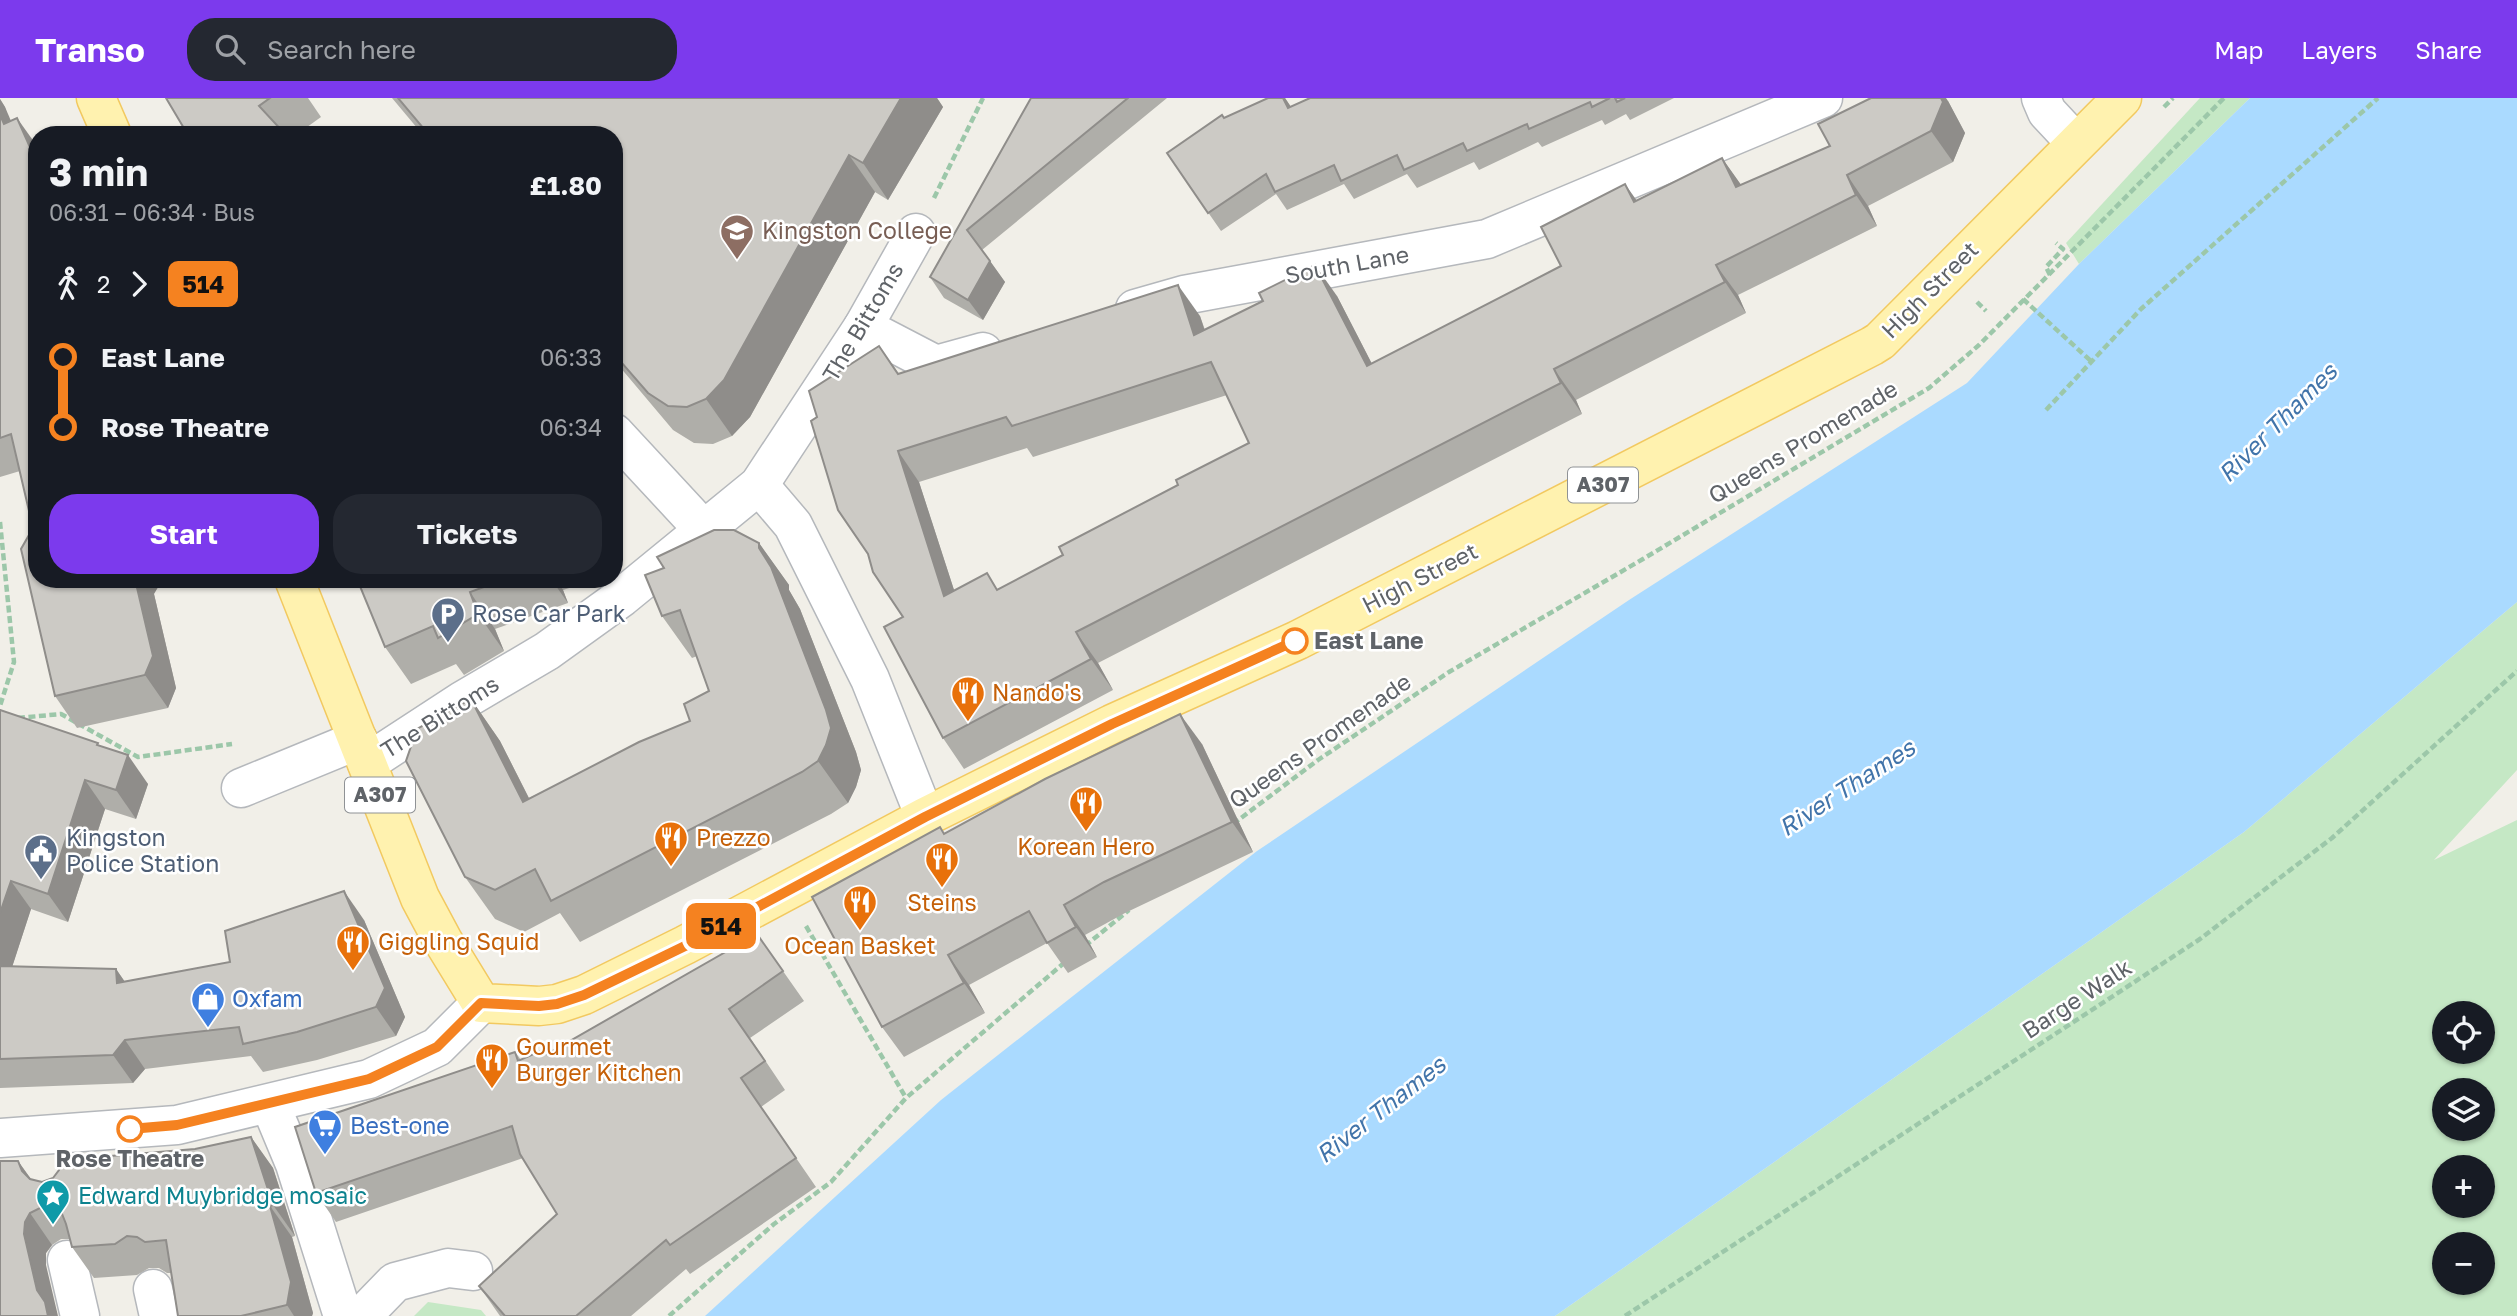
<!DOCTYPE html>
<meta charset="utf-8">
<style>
:root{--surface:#171b24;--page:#242831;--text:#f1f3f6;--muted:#9ea1a6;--accent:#7c3aed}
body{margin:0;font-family:"Golos Text",sans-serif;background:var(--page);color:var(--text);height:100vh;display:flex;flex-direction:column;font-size:26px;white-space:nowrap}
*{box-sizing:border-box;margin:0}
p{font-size:23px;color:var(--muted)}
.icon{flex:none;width:38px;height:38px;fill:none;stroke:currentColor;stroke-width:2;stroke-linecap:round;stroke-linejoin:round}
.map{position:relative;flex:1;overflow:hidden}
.sheet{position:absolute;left:28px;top:28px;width:595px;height:462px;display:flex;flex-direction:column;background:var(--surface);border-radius:28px;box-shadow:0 2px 5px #0004}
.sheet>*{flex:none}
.badge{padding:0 14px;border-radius:10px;font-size:24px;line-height:46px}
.buttons{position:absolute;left:2432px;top:903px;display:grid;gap:14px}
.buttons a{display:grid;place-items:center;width:63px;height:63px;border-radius:50%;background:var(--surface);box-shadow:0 2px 5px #0004;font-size:35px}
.map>.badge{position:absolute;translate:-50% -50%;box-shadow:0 0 0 4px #fff}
.legs{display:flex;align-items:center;gap:10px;height:77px;padding:0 21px;font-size:23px}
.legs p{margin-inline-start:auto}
.overview{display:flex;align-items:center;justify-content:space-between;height:119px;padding:0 21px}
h1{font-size:38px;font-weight:700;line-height:52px}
.button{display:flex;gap:14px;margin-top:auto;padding:14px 21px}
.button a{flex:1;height:80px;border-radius:28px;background:var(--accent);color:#fff;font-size:28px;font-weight:700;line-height:80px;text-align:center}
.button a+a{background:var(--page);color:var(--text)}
ul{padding:0 21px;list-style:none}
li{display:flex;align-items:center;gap:24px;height:70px;font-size:26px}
li i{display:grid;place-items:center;width:10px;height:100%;margin:0 9px;background:currentColor}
li i::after{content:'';width:18px;height:18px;margin:-9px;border:5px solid;border-radius:50%;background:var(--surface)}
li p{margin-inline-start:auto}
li:first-child i{background:linear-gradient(#0000 50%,currentColor 0)}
li:last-child i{background:linear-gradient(currentColor 50%,#0000 0)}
header{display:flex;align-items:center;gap:42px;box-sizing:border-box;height:98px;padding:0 35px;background:var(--accent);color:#fff}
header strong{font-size:33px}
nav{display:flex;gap:38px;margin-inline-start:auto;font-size:24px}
.search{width:490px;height:63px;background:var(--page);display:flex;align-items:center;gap:18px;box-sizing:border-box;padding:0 24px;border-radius:28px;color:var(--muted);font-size:26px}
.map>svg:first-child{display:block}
.green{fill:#c5e8c5;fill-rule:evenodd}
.water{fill:#aadaff}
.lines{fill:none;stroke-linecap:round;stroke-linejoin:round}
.minor-casing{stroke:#b5b8bc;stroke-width:41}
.major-casing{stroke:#f2c960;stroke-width:41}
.path{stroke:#9cc7a9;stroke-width:4.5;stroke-dasharray:7 3.5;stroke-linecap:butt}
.minor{stroke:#fff;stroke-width:38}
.major{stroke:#fff2af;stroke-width:38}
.wall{fill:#afaea9;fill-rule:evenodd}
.shaded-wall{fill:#8f8d8a}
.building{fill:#cccac5;stroke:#8f8d8a;stroke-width:2;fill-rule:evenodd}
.line-1-casing{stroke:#fff;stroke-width:16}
.line-1{stroke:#f58220;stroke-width:10}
.stop-1-dot{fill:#fff;stroke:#f58220;stroke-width:3.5}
.labels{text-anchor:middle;stroke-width:5;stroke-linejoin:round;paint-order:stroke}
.shield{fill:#fff;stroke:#8f9295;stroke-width:2}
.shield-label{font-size:21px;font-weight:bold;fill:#5f6368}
.education-label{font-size:23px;fill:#785e54;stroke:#fff;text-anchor:start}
.street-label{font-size:23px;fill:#5f6368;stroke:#fff}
.service-label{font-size:23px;fill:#4e5e75;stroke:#fff;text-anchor:start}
.stop-label{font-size:23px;font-weight:bold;fill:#5f6368;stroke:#fff;text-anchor:start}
.food-label{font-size:23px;fill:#c56008;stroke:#fff;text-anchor:start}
.shop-label{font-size:23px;fill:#366cbe;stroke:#fff;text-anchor:start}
.culture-label{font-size:23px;fill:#0d838f;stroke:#fff;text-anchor:start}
.water-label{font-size:24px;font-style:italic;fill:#4174aa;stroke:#fff}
</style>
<header>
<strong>Transo</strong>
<div class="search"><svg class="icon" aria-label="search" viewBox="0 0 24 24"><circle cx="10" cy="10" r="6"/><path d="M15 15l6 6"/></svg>Search here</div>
<nav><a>Map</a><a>Layers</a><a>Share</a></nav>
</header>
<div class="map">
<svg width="2517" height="1218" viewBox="0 0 2517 1218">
<rect width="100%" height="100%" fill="#f1efe8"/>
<!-- green -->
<g class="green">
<polygon points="2200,0 2250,0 2079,166 2066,145"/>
<path d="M2517,504v168l-83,90 83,-40v496h-962l689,-484zM2445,915h38v39h-38zM2445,992h38v39h-38zM2445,1069h38v39h-38zM2445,1146h38v39h-38z"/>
<polygon points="428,1204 481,1212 486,1218 414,1218"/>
</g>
<!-- water -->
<polygon class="water" points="2250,0 2517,0 2517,504 2244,734 1555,1218 705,1218 941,1002 1257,753 1629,502 1967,285 2079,166"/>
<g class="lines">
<!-- minor casing -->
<g class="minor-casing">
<g id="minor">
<polyline points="2041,0 2047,14 2076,45"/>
<polyline points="1135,211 1184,197 1487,141 1823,0"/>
<polyline points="863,229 936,267 983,254"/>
<polyline points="614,335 703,431"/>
<polyline points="759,387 793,427 870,581 925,719"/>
<polyline points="367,665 462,603 547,553 622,499 759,387 863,229 916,135"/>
<polyline points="241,690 358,642"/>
<polyline points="270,1006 295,1066 343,1218"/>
<polyline points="0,1040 177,1027 369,981 437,949 481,905"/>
<polyline points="67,1162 80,1218"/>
<polyline points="153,1191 159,1218"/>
<polyline points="362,1218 395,1184 448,1170 473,1173"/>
</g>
</g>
<!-- major casing -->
<g class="major-casing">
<g id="major">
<polyline points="96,0 112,37"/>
<polyline points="294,481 420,800 443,843 481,905 539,908 557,906 584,897 685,847 925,719 1112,626 1298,542 1872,248 1880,243 2122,0"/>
</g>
</g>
<!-- path -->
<g class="path">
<polyline points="2164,9 2173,0"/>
<polyline points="934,100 983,0"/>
<polyline points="2050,177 2046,169 2063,151 2056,145"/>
<polyline points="2023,201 2092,264"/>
<polyline points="1977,204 1986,213"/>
<polyline points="2046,312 2141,211 2378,0"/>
<polyline points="0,424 14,564 0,608"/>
<polyline points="18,620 61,616 138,659 232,646"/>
<polyline points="1233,726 1318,662 1449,574 1643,461 1929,290 1979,247 2224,0"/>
<polyline points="806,828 906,1000"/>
<polyline points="1085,848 1129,812"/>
<polyline points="669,1218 774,1126 831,1084 906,1000 1064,865"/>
<polyline points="1625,1218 2200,841 2332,740 2517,573"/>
</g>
<!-- minor -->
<use href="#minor" class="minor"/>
<!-- major -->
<use href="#major" class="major"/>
</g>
<!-- wall -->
<g class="wall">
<polygon points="166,0 308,0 321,19 296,37 188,37"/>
<polygon points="392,0 937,0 943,9 888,102 875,94 750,319 732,338 713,346 694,345 673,332 614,262 614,37 423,37"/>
<polygon points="1031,0 1167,0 982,152 1005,184 983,222 944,200 930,179"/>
<polygon points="1268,0 1285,0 1291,9 1310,0 1674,0 1630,22 1626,16 1605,27 1602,22 1542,49 1538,44 1479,72 1474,64 1417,90 1407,76 1354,101 1344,86 1287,112 1276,96 1221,133 1167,55 1224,20"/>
<polygon points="0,1 5,9 154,496 176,590 168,610 77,630 55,598 33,430 20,373 0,379"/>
<path d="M1948,3l17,32 -12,29 -85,44 9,20 -139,69 8,18 -170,87 6,14 -484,249 15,27 -149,79 -21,-31 -40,-121 -35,-63 -51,-137 62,-71 20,28 301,-58 5,14 132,-34 35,68 189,-98 76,-66 85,-42 19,27zM1227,297l22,48 -186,112 -64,34 -45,1 -35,-108 108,-34 6,9z"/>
<polygon points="759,445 789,487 789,492 800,511 856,654 861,672 856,689 848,705 831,716 580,844 560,815 524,834 495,821 465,779 471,601 500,643 529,700 690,623 709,593 697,558 692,560 662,518"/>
<polygon points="357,481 594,481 594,482 563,492 568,505 495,531 504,553 464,577 456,566 411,586 385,549"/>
<polygon points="0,612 100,648 148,686 136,721 105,711 68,824 31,811 12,869 116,871 125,884 230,864 364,822 405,919 396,938 317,962 263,974 251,958 145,971 133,985 0,990"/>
<polygon points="1202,646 1253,754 1125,815 1085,837 1097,859 1068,875 1047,845 969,887 985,915 904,959 882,929 945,735"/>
<polygon points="757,836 804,903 750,940 785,992 761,1009 816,1089 690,1176 686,1171 631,1218 500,1218 479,1188 557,1116 523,1060 336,1124 316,1095 515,954 521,962 548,955"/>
<polygon points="251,1039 273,1070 295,1138 292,1139 313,1215 312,1218 178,1218 171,1175 167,1175 159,1170 149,1170 137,1177 94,1180 72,1149 70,1141 61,1141 52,1147 46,1155 46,1167 0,1218 18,1063 31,1081 42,1084"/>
</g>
<!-- shaded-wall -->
<g class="shaded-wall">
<polygon points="901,0 937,0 943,9 888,102 863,65"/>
<polygon points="1283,0 1285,0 1293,12 1288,10"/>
<polygon points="1941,0 1946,0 1948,3 1965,35 1953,64 1931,33"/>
<polygon points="0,1 5,9 26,58 4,26 0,17"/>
<polygon points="17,20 37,48 37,65"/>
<polygon points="849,57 875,94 750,319 732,338 706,301"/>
<polygon points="1722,60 1744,91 1736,89"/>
<polygon points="1847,77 1868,108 1877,128 1856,97"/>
<polygon points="1625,86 1647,117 1634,104"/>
<polygon points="990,163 1005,184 983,222 968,202"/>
<polygon points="1315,167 1337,198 1389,299 1367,268"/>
<polygon points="1716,167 1738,197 1746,215 1725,184"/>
<polygon points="1178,187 1200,218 1216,268 1194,237"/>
<polygon points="1554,271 1576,302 1582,316 1561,285"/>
<polygon points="898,353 919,384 966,529 944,498"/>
<polygon points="759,445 789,487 789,492 800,511 856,654 861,672 856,689 848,705 818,663 759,450"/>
<polygon points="135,481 163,481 154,496 176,590 168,610 145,577"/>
<polygon points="551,481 556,481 563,492 568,505"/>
<polygon points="470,494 495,531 504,553 478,516"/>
<polygon points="1076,534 1098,565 1113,592 1091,561"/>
<polygon points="471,601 500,643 552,746 523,704"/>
<polygon points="1180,616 1202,646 1253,754 1232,724"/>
<polygon points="128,657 148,686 136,721 116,692"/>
<polygon points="85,682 105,711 68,824 48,796"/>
<polygon points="11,783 31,811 3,897 0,893 0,815"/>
<polygon points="344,793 364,822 405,919 396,938 376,909"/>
<polygon points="1064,807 1085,837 1097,859 1076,829"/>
<polygon points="948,857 969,887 985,915 964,885"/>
<polygon points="116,871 136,900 117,885"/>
<polygon points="125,942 145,971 133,985 113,957"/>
<polygon points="251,1039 273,1070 295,1138 273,1107"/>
<polygon points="18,1063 40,1094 22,1073"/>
<polygon points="270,1108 292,1139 313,1215 312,1218 294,1218 287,1207"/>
<polygon points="30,1115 52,1147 46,1155 46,1167 58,1218 48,1218 37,1192 24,1136 25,1124"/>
</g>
<!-- building -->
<g class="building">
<polygon points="166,0 270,0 259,8 286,37 188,37"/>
<polygon points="398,0 901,0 863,65 849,57 724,282 706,301 687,309 668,308 648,295 614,256 614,37 429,37"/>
<polygon points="1031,0 1128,0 967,132 990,163 968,202 930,179"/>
<polygon points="1268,0 1283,0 1288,10 1310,0 1610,0 1592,9 1590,4 1529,31 1527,26 1467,53 1463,45 1404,72 1397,57 1341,83 1334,67 1275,94 1266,76 1208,115 1167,55 1222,17 1224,20"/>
<polygon points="1615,0 1625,0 1617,4"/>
<path d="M1871,0h70l2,4 -12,29 -84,44 9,20 -140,70 9,17 -171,87 7,14 -485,249 15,27 -148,79 -59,-111 19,-10 -30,-45 -5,-18 -30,-44 -27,-89 6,-4 -8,-26 70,-45 19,28 280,-89 16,50 69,-34 -4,-8 56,-28 52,101 194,-100 -20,-39 84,-43 9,18 88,-44 14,29 94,-41 -12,-22zM1211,264l38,81 -73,37 2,5 -119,62 4,8 -66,35 -10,-17 -43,23 -46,-145 108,-34 6,9z"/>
<polygon points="0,17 4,26 17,20 37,65 37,481 135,481 153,558 145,577 55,598 21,451 33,430 11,336 0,340"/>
<polygon points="714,432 734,432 759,445 759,450 771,469 826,612 831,630 826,647 818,663 802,674 551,803 535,771 495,792 465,779 406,663 417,631 471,601 523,704 639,644 690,623 684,606 709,593 680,512 662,518 645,477 664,470 657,459"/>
<polygon points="357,481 506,481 470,494 478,516 438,540 433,528 385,549"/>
<polygon points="0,612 98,645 97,647 128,657 116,692 85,682 48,796 11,783 0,815"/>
<polygon points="1180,616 1232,724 1104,784 1064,807 1076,829 1047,845 1029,813 948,857 964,885 882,929 812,799 940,729 944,736 1045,681"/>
<polygon points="344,793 385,890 376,909 297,934 243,946 239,929 125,942 113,957 0,961 0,868 116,871 117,885 230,864 225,833"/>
<polygon points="757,836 783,873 729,911 765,963 741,980 796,1060 670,1147 666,1142 576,1218 505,1218 479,1188 557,1116 520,1056 512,1028 316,1095 295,1029 515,954 518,963 545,951 547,956"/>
<polygon points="251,1039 273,1107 270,1108 291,1184 287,1207 241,1218 178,1218 166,1142 145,1144 137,1139 127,1138 115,1146 72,1149 66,1126 62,1116 52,1110 40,1110 30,1115 25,1124 24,1136 37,1192 45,1204 48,1218 0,1218 0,1063 18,1063 22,1073 30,1081 42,1084 53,1080 59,1072 62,1062 195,1051"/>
</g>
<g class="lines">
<!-- line-1 casing -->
<g class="line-1-casing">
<polyline id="line-1" points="130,1031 177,1027 369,981 437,949 481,905 539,908 557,906 584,897 685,848 925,719 1112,626 1295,543"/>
</g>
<!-- line-1 -->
<use href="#line-1" class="line-1"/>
</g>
<!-- icons -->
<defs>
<g id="university-pin" transform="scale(1.75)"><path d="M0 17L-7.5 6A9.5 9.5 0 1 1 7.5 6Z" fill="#8d6e63" stroke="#fff"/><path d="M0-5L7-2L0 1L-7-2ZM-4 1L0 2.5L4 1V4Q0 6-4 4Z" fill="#fff"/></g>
<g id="parking-pin" transform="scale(1.75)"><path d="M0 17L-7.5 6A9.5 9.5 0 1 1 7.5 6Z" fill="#5c6f8a" stroke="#fff"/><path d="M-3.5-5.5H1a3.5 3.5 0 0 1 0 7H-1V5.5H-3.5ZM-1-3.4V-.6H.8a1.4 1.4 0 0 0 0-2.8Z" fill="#fff"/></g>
<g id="restaurant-pin" transform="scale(1.75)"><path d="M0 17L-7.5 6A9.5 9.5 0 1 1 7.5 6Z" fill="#e8710a" stroke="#fff"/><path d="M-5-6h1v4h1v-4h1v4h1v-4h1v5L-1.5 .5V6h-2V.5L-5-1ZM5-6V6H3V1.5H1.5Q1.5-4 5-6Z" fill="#fff"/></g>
<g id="civic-pin" transform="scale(1.75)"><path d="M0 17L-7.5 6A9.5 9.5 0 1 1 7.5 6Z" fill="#5c6f8a" stroke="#fff"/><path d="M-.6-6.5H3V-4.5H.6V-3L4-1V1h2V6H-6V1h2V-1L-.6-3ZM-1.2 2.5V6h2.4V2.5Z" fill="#fff"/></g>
<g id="shop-pin" transform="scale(1.75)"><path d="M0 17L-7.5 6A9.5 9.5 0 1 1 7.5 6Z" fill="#3f7fe0" stroke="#fff"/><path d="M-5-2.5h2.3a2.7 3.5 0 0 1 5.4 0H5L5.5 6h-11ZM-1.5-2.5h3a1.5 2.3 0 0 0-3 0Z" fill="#fff"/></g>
<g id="supermarket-pin" transform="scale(1.75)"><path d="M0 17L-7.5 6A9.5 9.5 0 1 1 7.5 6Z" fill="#3f7fe0" stroke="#fff"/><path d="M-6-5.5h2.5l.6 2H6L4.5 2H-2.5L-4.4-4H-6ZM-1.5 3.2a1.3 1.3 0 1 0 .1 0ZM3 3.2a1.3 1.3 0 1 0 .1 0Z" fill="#fff"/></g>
<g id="sight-pin" transform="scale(1.75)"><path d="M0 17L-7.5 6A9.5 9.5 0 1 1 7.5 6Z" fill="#0f9aa8" stroke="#fff"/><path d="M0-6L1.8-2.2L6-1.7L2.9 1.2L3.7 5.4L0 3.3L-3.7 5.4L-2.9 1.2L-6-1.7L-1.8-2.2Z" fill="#fff"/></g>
</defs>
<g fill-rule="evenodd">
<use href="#university-pin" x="737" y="133"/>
<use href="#parking-pin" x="448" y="516"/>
<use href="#restaurant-pin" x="968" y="595"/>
<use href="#restaurant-pin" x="1086" y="705"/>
<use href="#restaurant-pin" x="671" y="740"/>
<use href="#civic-pin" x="41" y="753"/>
<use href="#restaurant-pin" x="942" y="761"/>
<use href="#restaurant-pin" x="860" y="804"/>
<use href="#restaurant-pin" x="353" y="844"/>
<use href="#shop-pin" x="208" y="901"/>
<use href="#restaurant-pin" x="492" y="962"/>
<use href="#supermarket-pin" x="325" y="1028"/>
<use href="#sight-pin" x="53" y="1098"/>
</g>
<!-- markers -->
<g class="stop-1-dot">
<circle cx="1295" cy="543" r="12"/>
<circle cx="130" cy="1031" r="12"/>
</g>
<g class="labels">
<!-- shield labels -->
<g class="shield">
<rect x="1568" y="369.5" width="70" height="35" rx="5"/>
<rect x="345" y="679.5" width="70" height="35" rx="5"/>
</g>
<g class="shield-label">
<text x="1603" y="394">A307</text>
<text x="380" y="704">A307</text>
</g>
<!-- education labels -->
<g class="education-label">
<text x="762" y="141">Kingston College</text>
</g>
<!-- street labels -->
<g class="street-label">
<text transform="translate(1347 167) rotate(-10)" y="8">South Lane</text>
<text transform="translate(1930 192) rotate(-45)" y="8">High Street</text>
<text transform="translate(863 224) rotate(-59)" y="8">The Bittoms</text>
<text transform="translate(1803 344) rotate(-31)" y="8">Queens Promenade</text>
<text transform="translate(1420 480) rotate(-27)" y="8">High Street</text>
<text transform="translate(440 619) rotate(-32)" y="8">The Bittoms</text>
<text transform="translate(1320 643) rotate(-35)" y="8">Queens Promenade</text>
<text transform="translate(2077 901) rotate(-33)" y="8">Barge Walk</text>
</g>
<!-- service labels -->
<g class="service-label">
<text x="472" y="524">Rose Car Park</text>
<text x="66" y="748">Kingston<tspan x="66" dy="26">Police Station</tspan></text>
</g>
<!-- stop labels -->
<g class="stop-label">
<text x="1314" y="551">East Lane</text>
<text x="130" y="1069" text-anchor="middle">Rose Theatre</text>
</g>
<!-- food labels -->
<g class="food-label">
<text x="992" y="603">Nando's</text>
<text x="696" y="748">Prezzo</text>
<text x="1086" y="757" text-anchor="middle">Korean Hero</text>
<text x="942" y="813" text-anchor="middle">Steins</text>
<text x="378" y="852">Giggling Squid</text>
<text x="860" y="856" text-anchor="middle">Ocean Basket</text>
<text x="516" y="957">Gourmet<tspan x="516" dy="26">Burger Kitchen</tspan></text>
</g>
<!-- shop labels -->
<g class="shop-label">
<text x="232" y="909">Oxfam</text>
<text x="350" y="1036">Best-one</text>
</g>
<!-- culture labels -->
<g class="culture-label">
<text x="78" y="1106">Edward Muybridge mosaic</text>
</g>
<!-- water labels -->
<g class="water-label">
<text transform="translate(2278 325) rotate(-45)" y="8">River Thames</text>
<text transform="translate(1847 690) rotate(-33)" y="8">River Thames</text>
<text transform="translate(1381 1012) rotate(-38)" y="8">River Thames</text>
</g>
</g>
</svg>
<div class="buttons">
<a><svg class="icon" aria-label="locate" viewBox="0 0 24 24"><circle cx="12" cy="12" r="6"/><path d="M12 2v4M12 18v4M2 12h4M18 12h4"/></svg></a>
<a><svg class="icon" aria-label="layers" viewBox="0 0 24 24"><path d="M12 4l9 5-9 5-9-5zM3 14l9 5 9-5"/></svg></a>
<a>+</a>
<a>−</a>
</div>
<b class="badge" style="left:721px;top:828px;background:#f58220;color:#111">514</b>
<section class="sheet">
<div class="overview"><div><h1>3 min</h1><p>06:31 – 06:34 · Bus</p></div><b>£1.80</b></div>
<div class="legs"><svg class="icon" aria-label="walk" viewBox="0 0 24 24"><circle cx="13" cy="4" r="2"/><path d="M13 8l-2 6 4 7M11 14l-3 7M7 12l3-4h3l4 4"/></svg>2<svg class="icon" aria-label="forward" viewBox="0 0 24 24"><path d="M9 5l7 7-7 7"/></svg><b class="badge" style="background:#f58220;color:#111">514</b></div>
<ul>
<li><i style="color:#f58220"></i><b>East Lane</b><p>06:33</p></li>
<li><i style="color:#f58220"></i><b>Rose Theatre</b><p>06:34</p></li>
</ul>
<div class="button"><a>Start</a><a>Tickets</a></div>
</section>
</div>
